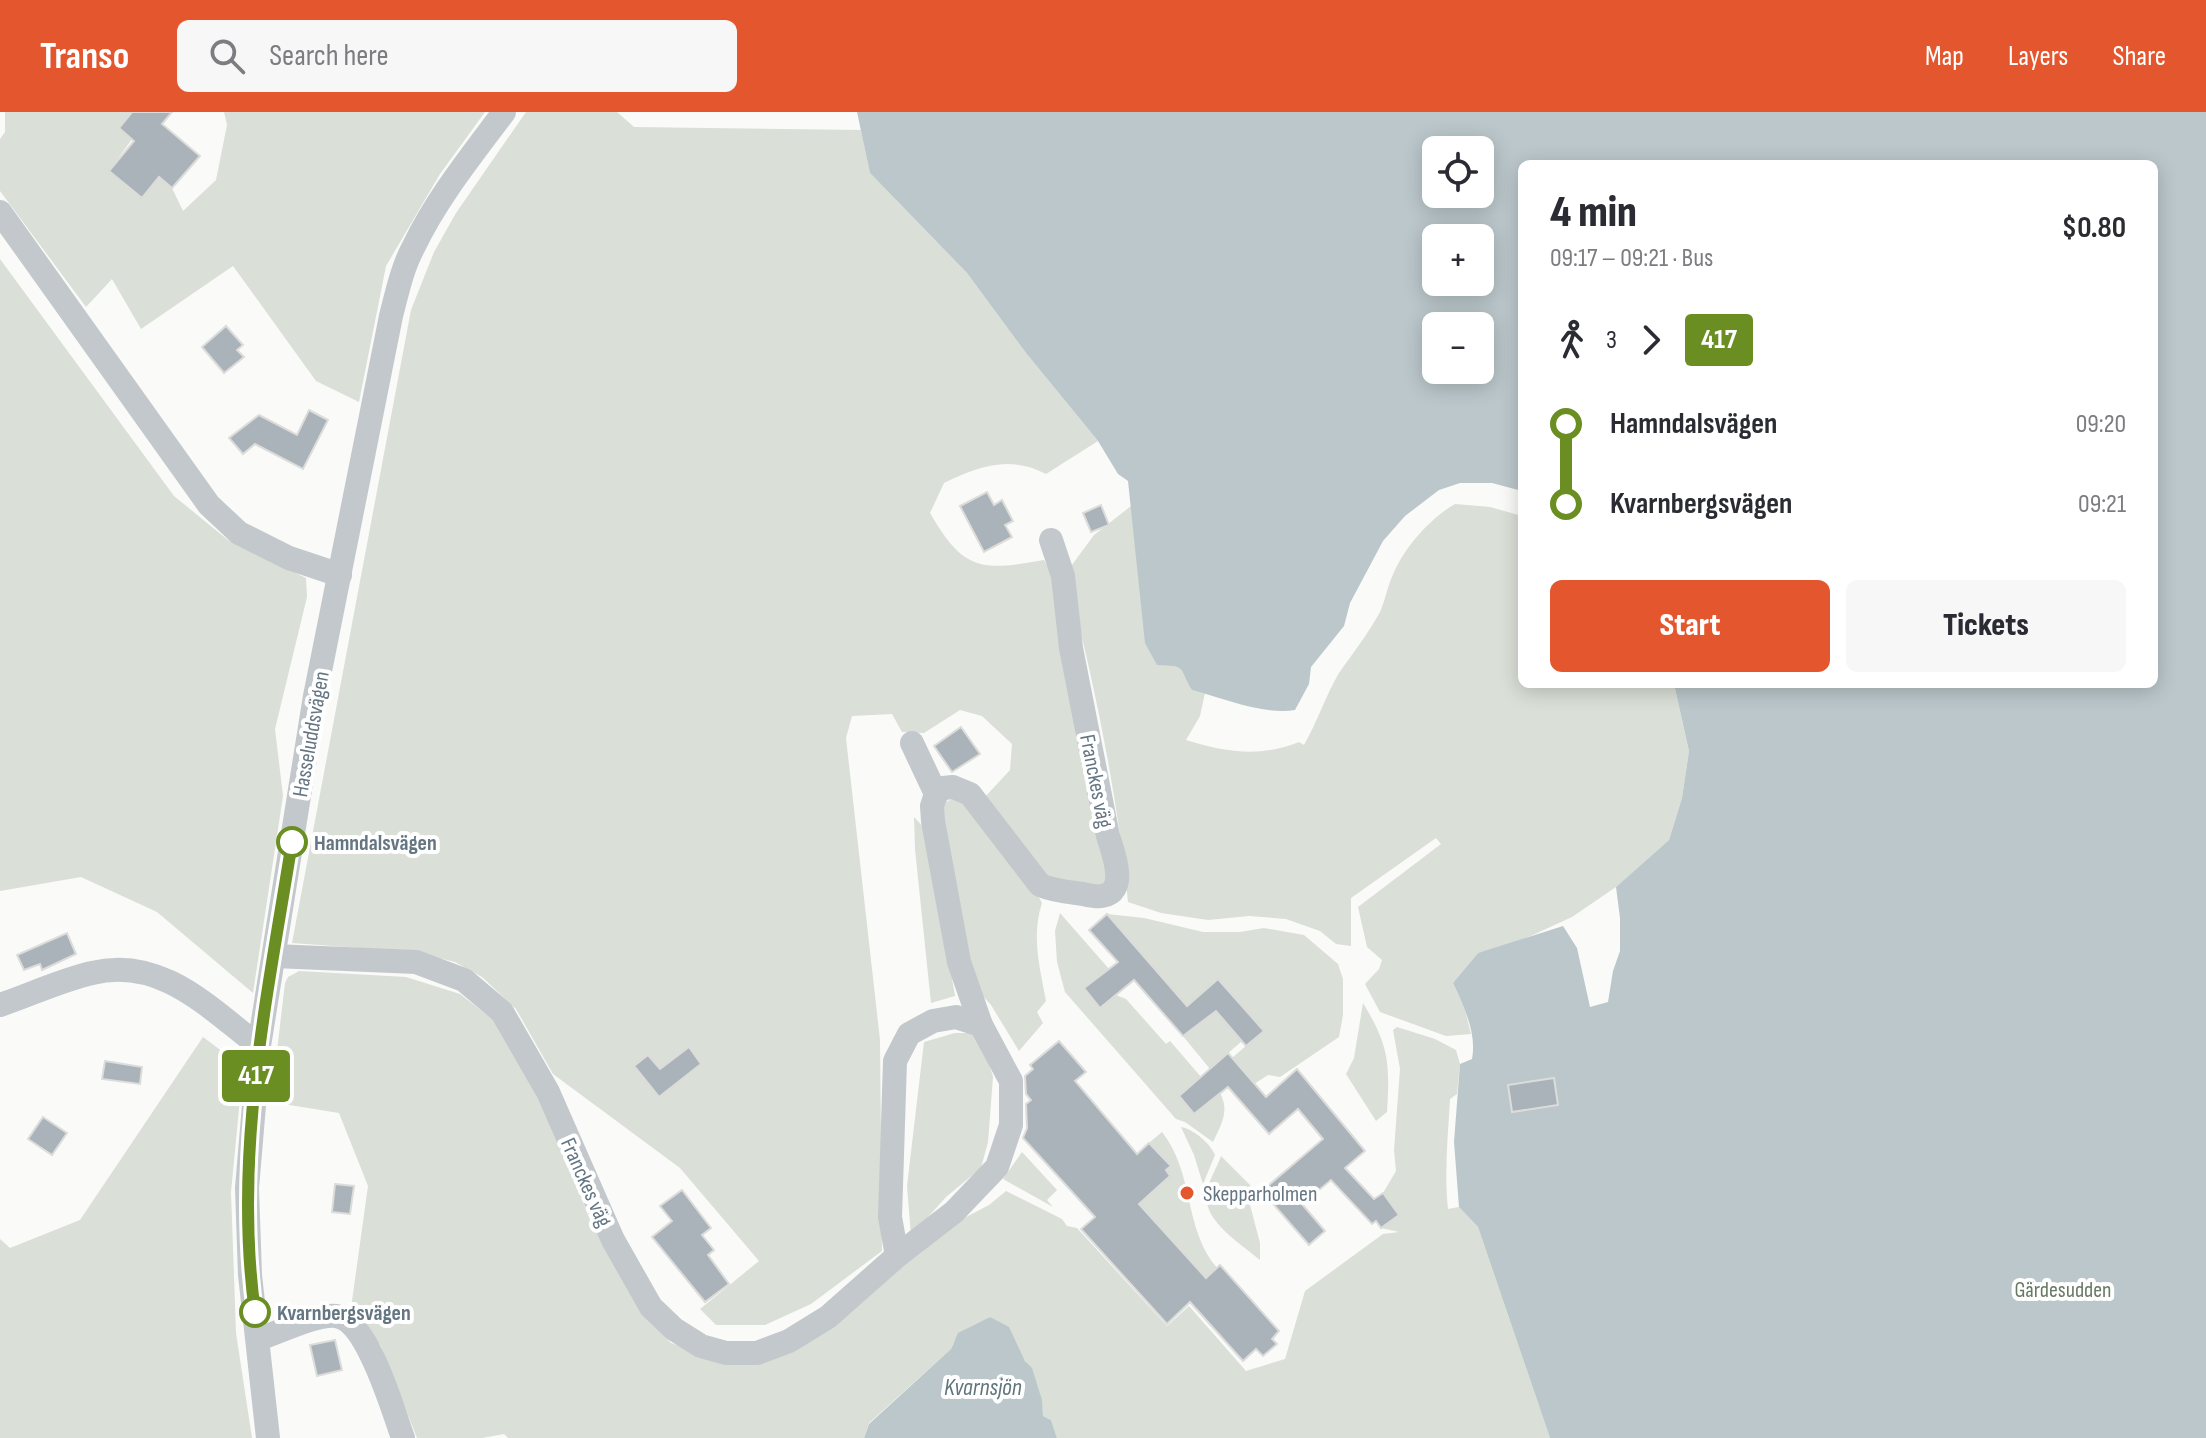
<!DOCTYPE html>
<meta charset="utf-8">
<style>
:root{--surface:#fff;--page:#f7f7f7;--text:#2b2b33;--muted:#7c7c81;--accent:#e4572e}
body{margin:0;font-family:"Sofia Sans Condensed",sans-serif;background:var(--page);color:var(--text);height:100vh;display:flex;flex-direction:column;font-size:30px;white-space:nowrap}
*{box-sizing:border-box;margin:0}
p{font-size:26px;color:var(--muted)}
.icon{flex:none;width:44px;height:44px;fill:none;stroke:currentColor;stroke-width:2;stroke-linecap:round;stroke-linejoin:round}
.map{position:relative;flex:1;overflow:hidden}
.sheet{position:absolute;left:1518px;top:48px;width:640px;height:528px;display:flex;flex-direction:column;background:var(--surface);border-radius:12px;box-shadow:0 4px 20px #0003}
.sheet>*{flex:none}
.badge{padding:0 16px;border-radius:6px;font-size:28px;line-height:52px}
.buttons{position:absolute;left:1422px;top:24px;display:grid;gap:16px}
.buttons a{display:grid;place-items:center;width:72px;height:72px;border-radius:12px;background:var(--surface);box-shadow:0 4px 20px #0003;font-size:40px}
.map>.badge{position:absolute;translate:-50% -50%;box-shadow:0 0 0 4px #fff}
.legs{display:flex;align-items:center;gap:12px;height:88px;padding:0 32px;font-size:26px}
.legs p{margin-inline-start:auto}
.overview{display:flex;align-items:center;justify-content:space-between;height:136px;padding:0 32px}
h1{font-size:44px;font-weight:800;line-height:60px}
.cta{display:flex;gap:16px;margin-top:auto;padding:16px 32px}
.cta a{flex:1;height:92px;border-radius:12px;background:var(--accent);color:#fff;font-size:32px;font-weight:800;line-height:92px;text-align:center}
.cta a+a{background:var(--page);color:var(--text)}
ul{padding:0 32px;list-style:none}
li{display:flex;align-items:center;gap:28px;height:80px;font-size:30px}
li i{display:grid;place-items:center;width:12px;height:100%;margin:0 10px;background:currentColor}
li i::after{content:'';width:20px;height:20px;margin:-10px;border:6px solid;border-radius:50%;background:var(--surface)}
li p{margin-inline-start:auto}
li:first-child i{background:linear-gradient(#0000 50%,currentColor 0)}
li:last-child i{background:linear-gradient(currentColor 50%,#0000 0)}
header{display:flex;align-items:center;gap:48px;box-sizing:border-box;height:112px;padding:0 40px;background:var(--accent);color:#fff}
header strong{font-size:38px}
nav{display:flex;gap:44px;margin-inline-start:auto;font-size:28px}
.search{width:560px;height:72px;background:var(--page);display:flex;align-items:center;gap:20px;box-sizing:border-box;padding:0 28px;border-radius:12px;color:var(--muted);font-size:30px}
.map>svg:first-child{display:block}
.green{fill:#dadfd7}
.water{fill:#bbc7cb;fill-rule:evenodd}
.building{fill:#aab3b9;stroke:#dcdcda;stroke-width:2}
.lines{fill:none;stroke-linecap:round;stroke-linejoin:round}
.minor{stroke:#c3c8cc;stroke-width:24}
.line-1-casing{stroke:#fff;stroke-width:18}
.line-1{stroke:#6b8e23;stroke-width:12}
.stop-1-dot{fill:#fff;stroke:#6b8e23;stroke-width:4}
.poi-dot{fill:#e4572e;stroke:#fff;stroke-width:3}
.labels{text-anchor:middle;stroke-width:8;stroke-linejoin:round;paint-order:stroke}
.street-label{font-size:22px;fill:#657683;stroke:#fff}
.stop-label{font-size:22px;font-weight:bold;fill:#657683;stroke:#fff;text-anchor:start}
.poi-label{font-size:22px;fill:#657683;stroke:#fff;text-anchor:start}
.park-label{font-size:22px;fill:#687a64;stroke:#fff}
.water-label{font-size:24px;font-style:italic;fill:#60757c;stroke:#fff}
</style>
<header>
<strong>Transo</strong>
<div class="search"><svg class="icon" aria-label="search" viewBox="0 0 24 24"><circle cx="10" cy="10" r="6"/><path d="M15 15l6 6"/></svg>Search here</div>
<nav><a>Map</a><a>Layers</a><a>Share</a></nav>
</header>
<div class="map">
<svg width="2206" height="1326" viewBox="0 0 2206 1326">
<rect width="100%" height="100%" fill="#fafaf8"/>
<!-- green -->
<g class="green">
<polygon points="5,0 132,0 119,15 132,27 109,59 142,86 159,65 172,76 183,99 216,68 227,13 224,0 485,0 440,62 386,154 359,290 316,269 233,154 141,217 112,167 86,195 0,79 0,27 5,20"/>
<path d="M526,0h91l17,15 227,3 9,43 97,100 59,80 72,88 -52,33c-36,-19 -67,-8 -102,9l-14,30c34,59 52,58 114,47l10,18 57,293 -6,14 -52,-1 -68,-87 25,-27 2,-26 -30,-28 -22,-6 -36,23 -22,-1 -10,-18 -40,2 -6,22 34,302 2,211 -71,53 -46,21h-49l-16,-16 59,-48 -79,-93 -127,-94 -37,-65 -34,-32 -27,-15 -40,-10 -123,-9 119,-633 23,-58 22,-39z"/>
<polygon points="0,147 174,384 228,428 306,466 307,485 275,617 283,684 253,881 157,800 81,765 0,779"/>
<path d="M1455,392l35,3 32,9v168h152l15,67 -7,47 -13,42 -53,47 -44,30 -59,27 -35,9 -25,30 12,27 6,24 -25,2 -66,-24 -15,-28 14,-15 3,-9 -15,-13 -9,-40 83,-63 -5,-6 -85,60v48l-15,-2 -16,-13 -34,-12 -37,-3 -41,4 -47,-7 -33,-11c-11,-111 -34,-221 -62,-329l28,-38 37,-29 45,159 8,4 8,21 13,3 -5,23 -14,24c39,12 74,18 113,2l5,3c13,-23 22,-50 35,-72 14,-20 29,-39 41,-61 5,-11 7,-24 12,-35 11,-28 37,-58 63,-73z"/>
<path d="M956,686l18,9 57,75 11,21c-11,33 -2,65 4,98l-9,11 6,11 -24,28 -28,-46 -10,-11 -13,-25 -29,-154 6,-13z"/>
<polygon points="914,705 927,719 955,884 931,891 915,737"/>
<path d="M1060,801l49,56 -25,19 16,19 16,-12 10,4 40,45 4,-3 31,36 -22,19 15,18 26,-21c10,18 1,32 -7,49l-28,-20 -9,-3 -111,-127 -8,-30 -2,-31z"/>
<polygon points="1107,802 1144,806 1203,820 1240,820 1264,816 1304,823 1338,852 1343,867 1343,903 1339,925 1280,965 1268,963 1254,972 1232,946 1263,919 1218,867 1187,894"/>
<path d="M299,859l107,6 54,17 39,30 54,102 37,94 50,90 31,33 56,19h36l188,-137 38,-20 17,-14 56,28 5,7 10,2 90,98 22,-20 57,65 39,-12 20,-68 78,-57 16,-2 -18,-4 18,-13 -16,-22 13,-22 -2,-21 6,-81 -7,-39 4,-3 38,12 21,11 4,14 -3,30 -7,5c-2,38 -6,72 -2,110l11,-2 19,20 72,211h-493l-6,-18 -8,-4c-2,-42 -26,-70 -53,-99 -16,10 -32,11 -39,32l-82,74 -5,15h-356l-4,-4 -22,4h-65l-36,-92 -30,-38 17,-122 -29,-73 -68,-11 14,-119 3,-6z"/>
<path d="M1363,891c26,43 27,60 24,109l-11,9 -30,-47 8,-16z"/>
<polygon points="1216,899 1242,929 1210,957 1183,924"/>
<polygon points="955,921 973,921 986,941 993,965 988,1030 981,1056 946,1085 911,1124 907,1074 924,930"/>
<polygon points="203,925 243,955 231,1080 236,1221 252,1326 0,1326 0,1127 10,1136 80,1108"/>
<path d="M1181,1015c12,2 29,16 34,28l-12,29 -9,-29z"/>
<path d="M1162,1020c33,42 21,96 55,136l-11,10 -67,-74 31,-38 -21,-23z"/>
<polygon points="1022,1040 1057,1078 1047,1088 1053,1095 1003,1067"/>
<path d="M1221,1044l40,40 -11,9 10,38v17c-17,-15 -52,-35 -54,-62 -1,-11 11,-30 15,-42z"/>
</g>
<!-- water -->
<g class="water">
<path d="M857,0h1349v1326h-656l-72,-211 -19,-20 -5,-65 6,-78 12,-5c5,-26 -8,-52 -19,-76l25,-30 85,-27 14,22 13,59 18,-5 5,-31 7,-20v-33l-4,-31 53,-47 13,-42 7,-47 -15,-67h480v-520h-632v327l-30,-8h-32l-21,7 -34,26 -22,25 -33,62 -6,23 -33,41 -2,17 -14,26c-33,5 -72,-12 -103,-20 -14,-23 -4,-24 -35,-25l-12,-22 -17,-162 -10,-7 -20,-33 -72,-88 -59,-80 -97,-100zM1436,38h44v44h-44zM1436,126h44v44h-44zM1436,214h44v44h-44z"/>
<polygon points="990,1205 1009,1215 1025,1249 1032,1256 1042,1288 1043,1304 1051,1308 1057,1326 864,1326 869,1312 951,1237 958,1221"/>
</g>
<!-- building -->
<g class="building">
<polygon points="132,0 172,0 162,12 200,44 172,76 159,65 142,86 109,59 134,29 119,16"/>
<polygon points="226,214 243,233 237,238 244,245 224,261 202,235"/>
<polygon points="309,298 328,308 303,357 255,332 243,342 229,326 259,303 297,323"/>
<polygon points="987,380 994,393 1002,388 1013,409 1005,413 1012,425 984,440 960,394"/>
<polygon points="1101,393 1109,413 1091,420 1083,401"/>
<polygon points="961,615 980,642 952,660 934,634"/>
<polygon points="1107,802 1187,894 1218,867 1264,919 1246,934 1216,899 1183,924 1134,868 1100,896 1084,876 1118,850 1089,818"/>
<polygon points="67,821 76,842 42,858 40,852 24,858 17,843"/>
<polygon points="1059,929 1086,960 1075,969 1137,1042 1149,1031 1171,1054 1166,1058 1170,1064 1139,1092 1206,1166 1220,1153 1279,1219 1272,1227 1277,1232 1263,1244 1256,1237 1243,1249 1190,1190 1167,1212 1081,1117 1095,1105 1023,1026 1027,1016 1026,992 1031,988 1026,982 1025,964 1033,957 1030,953"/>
<polygon points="689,935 701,952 659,985 634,954 648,943 660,957"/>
<polygon points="1228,941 1266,985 1297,957 1365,1039 1345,1056 1374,1087 1383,1081 1399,1103 1381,1116 1376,1109 1372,1112 1331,1068 1302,1092 1325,1119 1309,1133 1262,1079 1323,1027 1298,997 1269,1022 1228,975 1194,1002 1179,984"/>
<polygon points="105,949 142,955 140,972 102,967"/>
<polygon points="1554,966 1558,993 1512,1000 1508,973"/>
<polygon points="43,1005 67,1021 52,1043 28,1027"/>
<polygon points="335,1072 354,1074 350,1102 332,1100"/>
<polygon points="682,1078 711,1116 702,1123 714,1138 708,1143 729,1172 705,1190 652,1125 672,1109 660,1094"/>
<polygon points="335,1228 342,1258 317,1264 310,1233"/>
</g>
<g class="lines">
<!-- minor -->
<g class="minor">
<polyline points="0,100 209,393 239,421 289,446 340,463"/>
<path d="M936,682l7,-6 10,-1 17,7 70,91c14,6 28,7 43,9 5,1 13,3 19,2 27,-4 11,-44 6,-60l-37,-188 -8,-72 -12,-36"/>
<polyline points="274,844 416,850 464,868 502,900 548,980 613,1128 651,1195 674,1217 701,1234 726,1241 757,1241 789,1229 828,1205 897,1144 954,1100 997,1055 1011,1013 1011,969 981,913 959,850 933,709 932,694 936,682 912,631"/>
<path d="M0,893c30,-10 61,-25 92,-32 69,-17 117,35 167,73"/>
<polyline points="897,1144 890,1105 895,949 909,922 933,909 956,905 981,913"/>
<path d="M259,1227c21,-7 56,-25 77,-23 32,4 57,95 67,122"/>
<path d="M268,1326l-18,-163 -3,-87 12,-142 56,-350 76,-380c6,-23 11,-48 23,-70 23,-48 58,-91 90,-134"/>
</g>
</g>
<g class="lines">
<!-- line-1 casing -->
<g class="line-1-casing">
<path id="line-1" d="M255,1200c-22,-158 12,-314 37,-470"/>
</g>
<!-- line-1 -->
<use href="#line-1" class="line-1"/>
</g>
<!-- markers -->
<g class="stop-1-dot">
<circle cx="292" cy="730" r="14"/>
<circle cx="255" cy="1200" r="14"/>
</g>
<circle class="poi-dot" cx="1187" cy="1081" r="8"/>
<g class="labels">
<!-- street labels -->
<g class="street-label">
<text transform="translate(310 622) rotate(-80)" y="8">Hasseluddsvägen</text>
<text transform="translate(1097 669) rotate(79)" y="8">Franckes väg</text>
<text transform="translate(587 1070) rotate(66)" y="8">Franckes väg</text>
</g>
<!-- stop labels -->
<g class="stop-label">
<text x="314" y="738">Hamndalsvägen</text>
<text x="277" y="1208">Kvarnbergsvägen</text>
</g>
<!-- poi labels -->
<g class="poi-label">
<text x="1203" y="1089">Skepparholmen</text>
</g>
<!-- park labels -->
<g class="park-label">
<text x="2063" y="1185">Gärdesudden</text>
</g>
<!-- water labels -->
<g class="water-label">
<text x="983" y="1283">Kvarnsjön</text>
</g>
</g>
</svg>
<div class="buttons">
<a><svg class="icon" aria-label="locate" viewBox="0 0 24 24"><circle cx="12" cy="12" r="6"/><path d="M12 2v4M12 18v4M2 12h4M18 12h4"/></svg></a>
<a>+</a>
<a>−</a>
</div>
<b class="badge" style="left:256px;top:964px;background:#6b8e23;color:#fff">417</b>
<section class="sheet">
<div class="overview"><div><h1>4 min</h1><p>09:17 – 09:21 · Bus</p></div><b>$0.80</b></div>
<div class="legs"><svg class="icon" aria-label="walk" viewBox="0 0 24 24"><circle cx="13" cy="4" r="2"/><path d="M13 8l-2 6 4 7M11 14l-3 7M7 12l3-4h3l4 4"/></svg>3<svg class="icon" aria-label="forward" viewBox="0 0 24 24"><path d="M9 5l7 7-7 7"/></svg><b class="badge" style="background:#6b8e23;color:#fff">417</b></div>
<ul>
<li><i style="color:#6b8e23"></i><b>Hamndalsvägen</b><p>09:20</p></li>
<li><i style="color:#6b8e23"></i><b>Kvarnbergsvägen</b><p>09:21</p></li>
</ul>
<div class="cta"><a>Start</a><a>Tickets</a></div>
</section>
</div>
